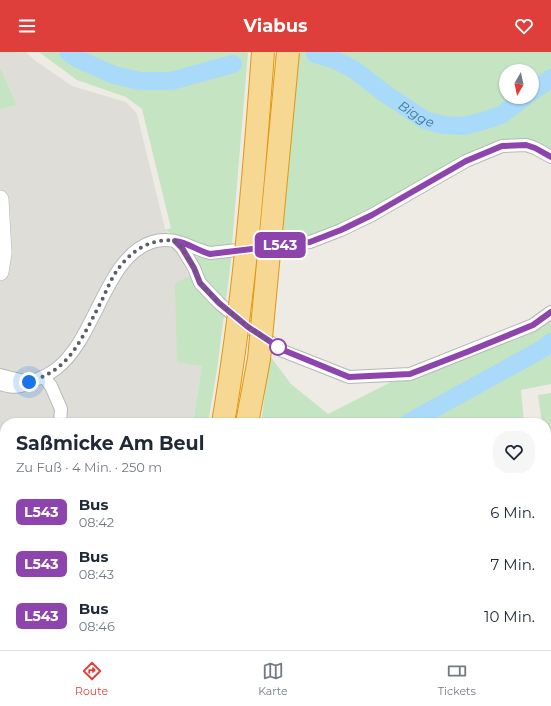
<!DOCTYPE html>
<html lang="de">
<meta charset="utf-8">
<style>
:root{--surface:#fff;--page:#f6f6f7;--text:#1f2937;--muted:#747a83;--line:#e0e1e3;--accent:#de3f3a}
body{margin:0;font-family:Montserrat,sans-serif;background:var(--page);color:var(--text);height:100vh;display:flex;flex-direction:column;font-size:15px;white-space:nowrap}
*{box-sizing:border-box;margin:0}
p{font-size:13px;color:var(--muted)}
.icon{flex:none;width:22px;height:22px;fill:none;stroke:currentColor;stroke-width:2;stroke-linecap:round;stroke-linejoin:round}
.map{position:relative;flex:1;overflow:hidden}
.drawer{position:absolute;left:0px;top:366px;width:551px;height:232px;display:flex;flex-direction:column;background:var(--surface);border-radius:16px 16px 0 0;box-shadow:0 1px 3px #0004}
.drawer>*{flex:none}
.badge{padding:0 8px;border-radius:6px;font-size:14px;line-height:26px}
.needle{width:26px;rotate:189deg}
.tools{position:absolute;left:499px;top:12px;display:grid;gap:8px}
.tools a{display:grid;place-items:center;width:40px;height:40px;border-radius:50%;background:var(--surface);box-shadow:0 1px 3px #0004;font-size:20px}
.you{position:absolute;width:20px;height:20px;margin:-10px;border:3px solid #fff;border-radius:50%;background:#1a73e8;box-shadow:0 0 0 6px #1a73e833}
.map>.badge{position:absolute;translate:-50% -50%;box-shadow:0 0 0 2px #fff}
.round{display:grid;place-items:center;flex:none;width:42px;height:42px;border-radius:16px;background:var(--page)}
.overview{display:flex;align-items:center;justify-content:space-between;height:68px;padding:0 16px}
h1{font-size:19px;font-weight:700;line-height:30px}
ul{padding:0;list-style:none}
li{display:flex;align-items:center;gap:12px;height:52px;padding:0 16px}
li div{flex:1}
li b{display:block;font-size:15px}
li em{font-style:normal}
li .badge{min-width:44px;font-weight:700;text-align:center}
header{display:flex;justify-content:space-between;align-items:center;height:52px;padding:0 16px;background:var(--accent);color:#fff;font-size:18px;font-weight:700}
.tabs{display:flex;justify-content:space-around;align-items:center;height:56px;border-top:1px solid var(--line);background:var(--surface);font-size:11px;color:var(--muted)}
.tabs a{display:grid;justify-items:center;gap:2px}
.tabs .selected{color:var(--accent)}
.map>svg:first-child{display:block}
.industrial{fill:#dfddd8}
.green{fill:#c4e4c2;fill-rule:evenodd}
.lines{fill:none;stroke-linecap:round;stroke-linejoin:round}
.river{stroke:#a9daf9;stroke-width:18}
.minor-casing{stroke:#b5b7ba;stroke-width:14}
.secondary-casing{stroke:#b3b7bb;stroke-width:18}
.motorway-casing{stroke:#e3960f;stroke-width:24}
.minor{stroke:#fff;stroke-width:12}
.secondary{stroke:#fff;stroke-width:17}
.motorway{stroke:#f6d893;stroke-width:22}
.motorway-bridge-casing{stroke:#e3960f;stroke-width:24;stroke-linecap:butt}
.motorway-bridge{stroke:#f6d893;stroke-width:22}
.line-casing{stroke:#fff;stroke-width:9}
.line{stroke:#8e44ad;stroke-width:6}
.walk{stroke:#5c6064;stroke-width:4;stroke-dasharray:0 7.2}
.stop-dot{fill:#fff;stroke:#8e44ad;stroke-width:2}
.labels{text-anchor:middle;stroke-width:3;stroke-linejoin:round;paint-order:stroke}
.water-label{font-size:13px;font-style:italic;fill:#4376a2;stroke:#fff}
</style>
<header><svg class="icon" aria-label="menu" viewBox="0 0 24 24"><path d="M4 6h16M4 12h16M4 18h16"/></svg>Viabus<svg class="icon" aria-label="heart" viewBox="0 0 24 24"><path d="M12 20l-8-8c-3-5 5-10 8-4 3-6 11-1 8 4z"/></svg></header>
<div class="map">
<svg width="551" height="598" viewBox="0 0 551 598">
<rect width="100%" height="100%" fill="#eeebe4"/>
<!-- industrial -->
<polygon class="industrial" points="0,0 26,0 33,7 72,34 126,50 137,62 165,177 190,225 175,231 202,314 193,371 5,371 5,593 129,593 127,598 0,598 0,57 17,53 0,15"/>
<!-- green -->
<g class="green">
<polygon points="39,0 248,0 232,192 200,196 165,178 171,176 142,57 126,45 77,28"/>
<path d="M297,0h254v99c-16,-8 -31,-14 -49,-11l-132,71 -60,25 -29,3zM506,19h26v26h-26z"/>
<polygon points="0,15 17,53 0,57"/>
<polygon points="232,201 217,317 208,371 193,371 202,314 177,310 175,231 197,221 196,205"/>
<polygon points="551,267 551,332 521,338 524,371 261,371 270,304 291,332 328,362 395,328 413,327 537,277"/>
<polygon points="551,341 551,381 546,382 546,371 542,371 538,343"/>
<polygon points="551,383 551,457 546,459 546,384"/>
<polygon points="5,445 5,552 0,544 0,447"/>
<polygon points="63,593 117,593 115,598 67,598"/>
<polygon points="129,593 162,593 160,598 127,598"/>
<polygon points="212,593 332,593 325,598 211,598"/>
</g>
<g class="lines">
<!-- river -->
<g class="river">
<polyline points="68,0 78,7 114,23 140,29 171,29 233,12"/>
<path id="s1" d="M315,2l20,6 18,9 34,26 38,25 18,5 21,1 19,-5 18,-6 24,-18"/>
<polyline points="532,40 551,26"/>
<polyline points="408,371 544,296 551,290"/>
<polyline points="220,598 226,593"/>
</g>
<!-- minor casing -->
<g class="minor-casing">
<g id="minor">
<polyline points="175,189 182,196 194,216 200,231 219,251 248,275 283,299 349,325 410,322 533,273 551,260"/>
<polyline points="0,323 28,330"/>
<polyline points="44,325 51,334 61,357 60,371"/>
<path d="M0,332c7,2 14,4 21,2 4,-1 7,-4 11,-5 9,-3 16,-6 24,-12 40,-30 49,-112 96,-127 23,-7 37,6 58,11l100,-11 31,-12 31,-15 94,-54 36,-15 24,-1 9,3 16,9"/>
<polyline points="0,433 5,431"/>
<polyline points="546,556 551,557"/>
<polyline points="423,598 432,593"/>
</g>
</g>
<!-- secondary casing -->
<g class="secondary-casing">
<polyline id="secondary" points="0,147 3,201 0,220"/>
</g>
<!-- motorway casing -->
<g class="motorway-casing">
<g id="motorway">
<polyline points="178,598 179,593"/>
<polyline points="200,598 202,593"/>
</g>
</g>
<!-- minor -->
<use href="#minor" class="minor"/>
<!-- secondary -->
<use href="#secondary" class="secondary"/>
<!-- motorway -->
<use href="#motorway" class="motorway"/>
<!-- motorway-bridge casing -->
<g class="motorway-bridge-casing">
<g id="motorway-bridge">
<path d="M223,371c21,-123 31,-247 40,-371"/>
<polyline points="247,371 259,307 288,0"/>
</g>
</g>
<!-- motorway-bridge -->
<use href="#motorway-bridge" class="motorway-bridge"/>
</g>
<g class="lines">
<!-- line casing -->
<g class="line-casing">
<path id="line" d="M551,105l-16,-9 -9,-3 -24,1 -36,15 -94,54 -31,15 -31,12 -100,12c-12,-3 -23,-12 -35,-13l7,7 12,20 6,15 19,20 29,24 35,23 66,27 61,-3 57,-22 66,-27 18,-13"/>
</g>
<!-- line -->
<use href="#line" class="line"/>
<!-- walk -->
<path class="walk" d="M29,330c16,-5 28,-12 39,-24 14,-17 23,-37 33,-56 5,-10 9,-21 15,-30 13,-20 35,-35 59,-31l7,7 12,20 6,15 19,20 29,24 35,23 -5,-3"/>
</g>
<!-- markers -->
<circle class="stop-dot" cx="278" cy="295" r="8"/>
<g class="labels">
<!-- water labels -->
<g class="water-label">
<text dy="5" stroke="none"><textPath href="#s1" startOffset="119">Bigge</textPath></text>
</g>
</g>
</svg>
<div class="tools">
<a><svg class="needle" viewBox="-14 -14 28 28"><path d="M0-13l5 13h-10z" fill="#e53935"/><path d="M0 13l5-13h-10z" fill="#747a83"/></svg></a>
</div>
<div class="you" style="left:29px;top:330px"></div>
<b class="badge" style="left:280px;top:193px;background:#8e44ad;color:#fff">L543</b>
<section class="drawer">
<div class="overview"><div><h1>Saßmicke Am Beul</h1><p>Zu Fuß · 4 Min. · 250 m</p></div><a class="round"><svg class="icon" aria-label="heart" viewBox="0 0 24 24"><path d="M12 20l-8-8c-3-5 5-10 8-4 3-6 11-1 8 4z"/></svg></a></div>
<ul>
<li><span class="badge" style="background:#8e44ad;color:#fff">L543</span><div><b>Bus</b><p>08:42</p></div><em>6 Min.</em></li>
<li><span class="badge" style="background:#8e44ad;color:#fff">L543</span><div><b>Bus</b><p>08:43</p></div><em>7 Min.</em></li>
<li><span class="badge" style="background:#8e44ad;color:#fff">L543</span><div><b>Bus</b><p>08:46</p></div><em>10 Min.</em></li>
</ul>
</section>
</div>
<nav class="tabs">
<a class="selected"><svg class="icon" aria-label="directions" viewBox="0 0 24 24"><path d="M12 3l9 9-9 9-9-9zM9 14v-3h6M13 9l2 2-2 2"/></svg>Route</a>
<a><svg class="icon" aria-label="map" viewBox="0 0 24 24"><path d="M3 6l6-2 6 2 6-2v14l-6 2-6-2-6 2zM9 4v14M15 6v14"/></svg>Karte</a>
<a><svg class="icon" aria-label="tickets" viewBox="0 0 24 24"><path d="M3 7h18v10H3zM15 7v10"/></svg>Tickets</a>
</nav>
